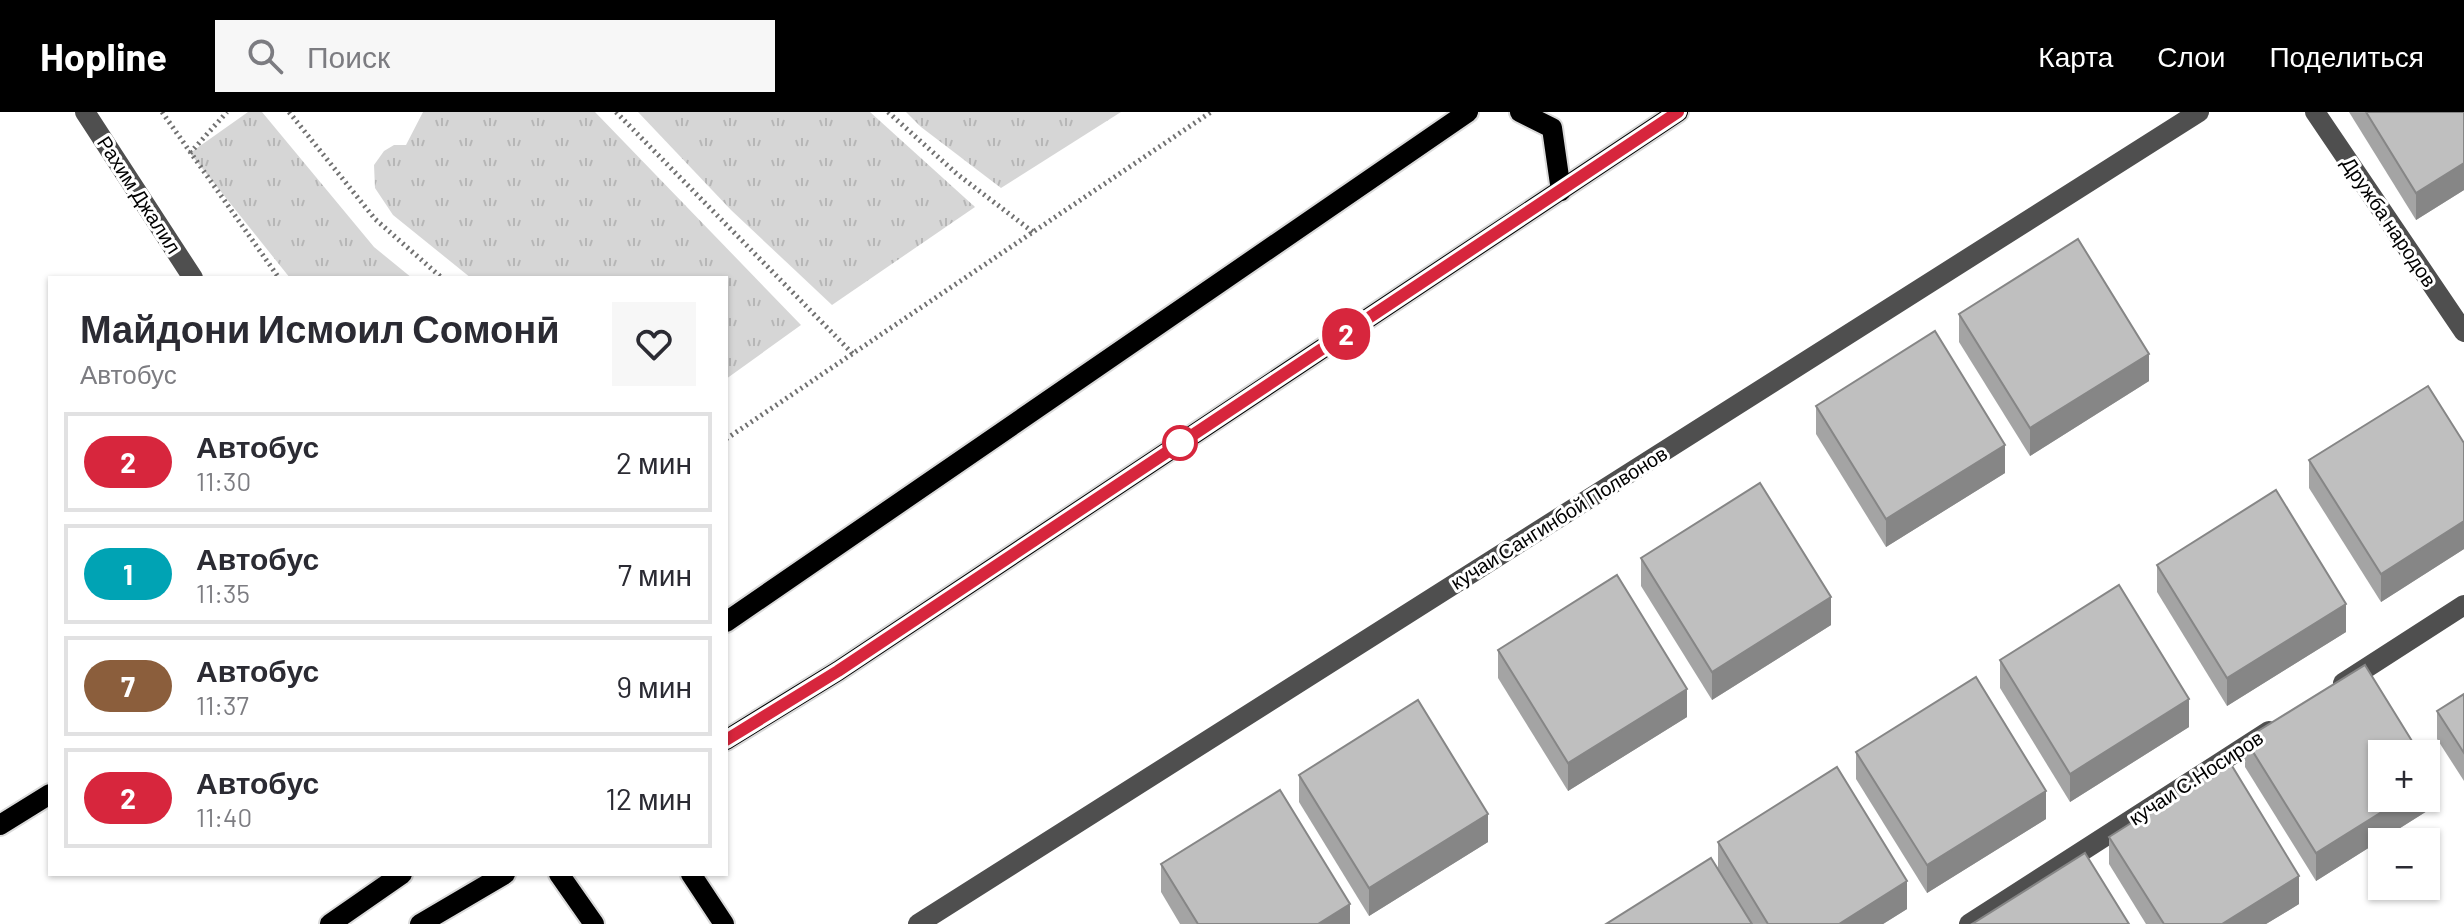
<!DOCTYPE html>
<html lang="ru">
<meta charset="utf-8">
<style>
:root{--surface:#fff;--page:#f7f7f7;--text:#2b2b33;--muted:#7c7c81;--line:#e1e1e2;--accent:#000}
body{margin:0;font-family:Barlow,sans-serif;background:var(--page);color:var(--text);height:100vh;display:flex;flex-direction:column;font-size:30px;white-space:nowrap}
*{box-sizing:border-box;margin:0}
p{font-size:26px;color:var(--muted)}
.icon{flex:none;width:44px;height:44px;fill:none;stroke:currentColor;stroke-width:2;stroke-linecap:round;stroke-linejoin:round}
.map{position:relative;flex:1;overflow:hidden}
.sheet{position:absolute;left:48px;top:164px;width:680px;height:600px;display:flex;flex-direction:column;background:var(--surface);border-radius:0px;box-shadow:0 2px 6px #0004}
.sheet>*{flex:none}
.badge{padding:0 16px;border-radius:26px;font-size:28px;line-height:52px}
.tools{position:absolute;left:2368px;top:628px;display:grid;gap:16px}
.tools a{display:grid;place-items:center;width:72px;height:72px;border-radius:0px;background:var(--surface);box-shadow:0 2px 6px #0004;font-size:40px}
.map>.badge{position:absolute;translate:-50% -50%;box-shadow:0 0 0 4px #fff}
.round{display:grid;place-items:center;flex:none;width:84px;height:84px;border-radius:0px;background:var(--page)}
.overview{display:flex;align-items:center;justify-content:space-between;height:136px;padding:0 32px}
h1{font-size:38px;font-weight:700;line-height:60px}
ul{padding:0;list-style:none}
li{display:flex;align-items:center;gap:24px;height:100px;margin:0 16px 12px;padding:0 16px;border:4px solid var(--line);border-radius:0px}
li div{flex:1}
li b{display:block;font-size:30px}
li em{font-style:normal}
li .badge{min-width:88px;font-weight:700;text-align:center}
header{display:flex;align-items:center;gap:48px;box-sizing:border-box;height:112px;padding:0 40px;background:var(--accent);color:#fff}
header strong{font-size:38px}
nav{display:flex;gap:44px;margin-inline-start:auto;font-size:28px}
.search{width:560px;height:72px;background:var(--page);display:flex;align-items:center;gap:20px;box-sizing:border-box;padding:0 28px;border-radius:0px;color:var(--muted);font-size:30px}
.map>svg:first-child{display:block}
.grass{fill:url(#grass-tufts)}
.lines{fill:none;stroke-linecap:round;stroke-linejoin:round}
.major-casing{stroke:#dbdbdb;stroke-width:24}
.path{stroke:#717171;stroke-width:5;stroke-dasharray:2 4;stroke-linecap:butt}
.minor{stroke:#4f4f4f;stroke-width:20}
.major{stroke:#000;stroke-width:20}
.wall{fill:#a4a4a4}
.shaded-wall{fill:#868686}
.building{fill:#bfbfbf;stroke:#868686;stroke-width:2}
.line-casing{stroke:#fff;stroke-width:18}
.line{stroke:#d7263d;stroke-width:12}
.stop-dot{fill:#fff;stroke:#d7263d;stroke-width:4}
.labels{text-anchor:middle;stroke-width:6;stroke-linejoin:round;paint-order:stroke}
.street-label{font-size:20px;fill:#000;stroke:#fff}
</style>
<header>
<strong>Hopline</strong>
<div class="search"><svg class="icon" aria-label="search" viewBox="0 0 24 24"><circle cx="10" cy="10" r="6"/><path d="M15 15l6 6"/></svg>Поиск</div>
<nav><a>Карта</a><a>Слои</a><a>Поделиться</a></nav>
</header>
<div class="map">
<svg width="2464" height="812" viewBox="0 0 2464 812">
<defs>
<pattern id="grass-tufts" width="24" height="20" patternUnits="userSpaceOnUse" patternTransform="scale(2)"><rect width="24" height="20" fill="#d6d6d6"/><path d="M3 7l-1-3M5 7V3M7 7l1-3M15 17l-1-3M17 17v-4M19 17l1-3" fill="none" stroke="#b6b6b6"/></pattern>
</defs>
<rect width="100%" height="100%" fill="#fff"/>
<!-- grass -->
<g class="grass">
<polygon points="248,0 262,0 374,135 412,166 290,166 190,41"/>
<polygon points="423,0 595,0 801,213 726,267 726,166 471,166 393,103 375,76 374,53 384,39 394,33 406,33"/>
<polygon points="638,0 870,0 975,95 832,193 731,98"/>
<polygon points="906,0 1121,0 1001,76 921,15"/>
</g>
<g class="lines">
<!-- major casing -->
<g class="major-casing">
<g id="major">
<polyline points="1520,0 1552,16 1561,79"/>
<polyline points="726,510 1468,0"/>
<polyline points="726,628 838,559 1678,0"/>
<polyline points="0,713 50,682"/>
<polyline points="559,762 594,812"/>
<polyline points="691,762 724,812"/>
<polyline points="330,812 402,762"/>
<polyline points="420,812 505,762"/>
</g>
</g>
<!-- path -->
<g class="path">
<polyline points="162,0 279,166"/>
<polyline points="289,0 375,107 442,166"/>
<polyline points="616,0 853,242"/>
<polyline points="888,0 957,62 1033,120"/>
<polyline points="190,41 227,0"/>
<polyline points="726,327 1211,0"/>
</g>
<!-- minor -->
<g class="minor">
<polyline points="85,0 193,166"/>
<polyline points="2315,0 2464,220"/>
<polyline points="2343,571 2464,493"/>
<polyline points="918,812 2199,0"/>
<polyline points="1969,812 2269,619"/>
</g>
<!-- major -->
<use href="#major" class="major"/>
</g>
<!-- wall -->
<g class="wall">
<polygon points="2349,0 2464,0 2464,78 2416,108"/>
<polygon points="1959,202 2149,269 2030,344 1959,230"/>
<polygon points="1816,294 2005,361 1886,435 1816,322"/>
<polygon points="2464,331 2464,437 2381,490 2309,376 2309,348"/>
<polygon points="1641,446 1831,513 1712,588 1641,474"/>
<polygon points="2157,453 2346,520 2227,594 2157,480"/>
<polygon points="1498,538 1687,605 1568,679 1498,566"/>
<polygon points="2000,548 2189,615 2070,690 2000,576"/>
<polygon points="2464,582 2464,669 2437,627 2437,599"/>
<polygon points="2245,627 2435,694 2316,769 2245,655"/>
<polygon points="1856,640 2046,707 1927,781 1856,667"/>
<polygon points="1299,663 1488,730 1369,804 1299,690"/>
<polygon points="2109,725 2299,792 2266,812 2146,812 2109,752"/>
<polygon points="1718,730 1907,797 1883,812 1606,812 1718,757"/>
<polygon points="1161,752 1350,812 1180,812 1161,780"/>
</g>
<!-- shaded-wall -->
<g class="shaded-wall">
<polygon points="2464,51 2464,78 2416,108 2416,81"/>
<polygon points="2149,242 2149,269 2030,344 2030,316"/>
<polygon points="2005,333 2005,361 1886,435 1886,407"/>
<polygon points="2464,409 2464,437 2381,490 2381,462"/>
<polygon points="1831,485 1831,513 1712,588 1712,560"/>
<polygon points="2346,492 2346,520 2227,594 2227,566"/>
<polygon points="1687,577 1687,605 1568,679 1568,651"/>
<polygon points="2189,587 2189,615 2070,690 2070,662"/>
<polygon points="2435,667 2435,694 2316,769 2316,741 2404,686 2426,686 2426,672"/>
<polygon points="2046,679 2046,707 1927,781 1927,753"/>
<polygon points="1488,702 1488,730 1369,804 1369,776"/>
<polygon points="2299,764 2299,792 2266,812 2222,812"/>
<polygon points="1907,769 1907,797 1883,812 1839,812"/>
<polygon points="1350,792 1350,812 1318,812"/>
</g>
<!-- building -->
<g class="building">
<polygon points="2366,0 2464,0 2464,51 2416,81"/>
<polygon points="2078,127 2149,242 2030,316 1959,202"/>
<polygon points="1935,219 2005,333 1886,407 1816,294"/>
<polygon points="2428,274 2464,331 2464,409 2381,462 2309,348"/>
<polygon points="1760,371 1831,485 1712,560 1641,446"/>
<polygon points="2276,378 2346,492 2227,566 2157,453"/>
<polygon points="1617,463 1687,577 1568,651 1498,538"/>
<polygon points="2119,473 2189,587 2070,662 2000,548"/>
<polygon points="2365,553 2420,642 2382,642 2382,686 2404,686 2316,741 2245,627"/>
<polygon points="1976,565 2046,679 1927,753 1856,640"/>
<polygon points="2464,582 2464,641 2437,599"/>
<polygon points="1418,588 1488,702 1369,776 1299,663"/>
<polygon points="2229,649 2299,764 2222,812 2164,812 2109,725"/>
<polygon points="2426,652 2435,667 2426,672"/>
<polygon points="1837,655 1907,769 1839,812 1768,812 1718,730"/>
<polygon points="1280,678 1350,792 1318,812 1198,812 1161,752"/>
<polygon points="2085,741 2129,812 1972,812"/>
<polygon points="1711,746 1752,812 1606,812"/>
</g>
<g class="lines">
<!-- line casing -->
<g class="line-casing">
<polyline id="line" points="726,628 838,559 1678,0"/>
</g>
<!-- line -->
<use href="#line" class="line"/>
</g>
<!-- markers -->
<circle class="stop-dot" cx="1180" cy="331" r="16"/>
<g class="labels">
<!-- street labels -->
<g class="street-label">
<text transform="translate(139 83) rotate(57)" y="7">Рахим Джалил</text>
<text transform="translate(2389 110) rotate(56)" y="7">Дружба народов</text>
<text transform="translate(1559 406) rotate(-32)" y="7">кучаи Сангинбой Полвонов</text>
<text transform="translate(2196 666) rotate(-33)" y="7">кучаи С.Носиров</text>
</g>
</g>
</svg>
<div class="tools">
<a>+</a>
<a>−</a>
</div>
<b class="badge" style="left:1346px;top:222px;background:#d7263d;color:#fff">2</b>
<section class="sheet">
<div class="overview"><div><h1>Майдони Исмоил Сомонӣ</h1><p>Автобус</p></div><a class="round"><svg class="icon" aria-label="heart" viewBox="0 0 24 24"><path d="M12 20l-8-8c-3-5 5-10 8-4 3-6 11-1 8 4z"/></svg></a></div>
<ul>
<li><span class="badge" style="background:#d7263d;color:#fff">2</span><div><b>Автобус</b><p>11:30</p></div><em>2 мин</em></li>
<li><span class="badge" style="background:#00a3b4;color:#fff">1</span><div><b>Автобус</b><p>11:35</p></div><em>7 мин</em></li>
<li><span class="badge" style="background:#8b5e3c;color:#fff">7</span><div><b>Автобус</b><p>11:37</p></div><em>9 мин</em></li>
<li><span class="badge" style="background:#d7263d;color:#fff">2</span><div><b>Автобус</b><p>11:40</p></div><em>12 мин</em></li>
</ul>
</section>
</div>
